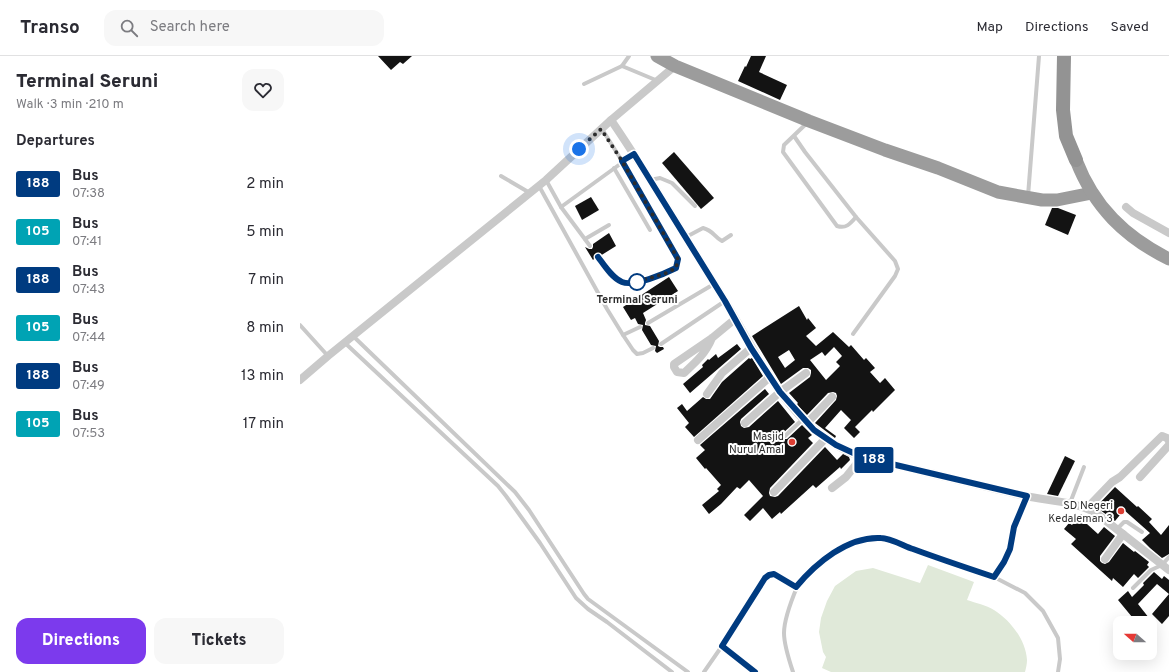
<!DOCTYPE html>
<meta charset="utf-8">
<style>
:root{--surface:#fff;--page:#f7f7f7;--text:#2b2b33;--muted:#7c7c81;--line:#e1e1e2;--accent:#7c3aed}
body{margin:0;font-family:Overpass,sans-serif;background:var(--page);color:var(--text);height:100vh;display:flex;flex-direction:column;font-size:15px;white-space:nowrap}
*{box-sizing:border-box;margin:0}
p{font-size:13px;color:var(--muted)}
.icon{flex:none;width:22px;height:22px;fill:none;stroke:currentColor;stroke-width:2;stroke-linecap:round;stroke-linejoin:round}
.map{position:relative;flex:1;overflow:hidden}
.sheet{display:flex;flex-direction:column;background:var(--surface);width:300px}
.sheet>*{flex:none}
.badge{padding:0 8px;border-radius:3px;font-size:14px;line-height:26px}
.needle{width:26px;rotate:291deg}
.controls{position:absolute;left:813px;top:560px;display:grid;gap:8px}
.controls a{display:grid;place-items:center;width:44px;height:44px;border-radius:8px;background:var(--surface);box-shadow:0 4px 16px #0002;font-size:20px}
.you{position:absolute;width:20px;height:20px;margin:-10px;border:3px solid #fff;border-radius:50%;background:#1a73e8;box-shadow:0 0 0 6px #1a73e833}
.map>.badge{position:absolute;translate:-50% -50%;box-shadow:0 0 0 2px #fff}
h2{padding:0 16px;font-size:15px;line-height:36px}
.round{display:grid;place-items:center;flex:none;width:42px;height:42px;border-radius:12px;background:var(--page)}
.head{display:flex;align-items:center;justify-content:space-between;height:68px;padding:0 16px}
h1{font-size:19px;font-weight:800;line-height:30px}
.cta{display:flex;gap:8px;margin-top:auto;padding:8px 16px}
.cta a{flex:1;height:46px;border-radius:12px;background:var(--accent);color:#fff;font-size:16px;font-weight:800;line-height:46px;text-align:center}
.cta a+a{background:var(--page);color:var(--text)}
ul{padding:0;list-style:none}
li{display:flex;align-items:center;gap:12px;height:48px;padding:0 16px}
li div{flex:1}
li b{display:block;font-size:15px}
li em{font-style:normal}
li .badge{min-width:44px;font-weight:700;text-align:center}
header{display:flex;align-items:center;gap:24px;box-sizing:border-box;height:56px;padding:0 20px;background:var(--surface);border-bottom:1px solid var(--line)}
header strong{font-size:19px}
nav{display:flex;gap:22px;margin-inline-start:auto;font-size:14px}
.search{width:280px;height:36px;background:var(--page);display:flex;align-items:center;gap:10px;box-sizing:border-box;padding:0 14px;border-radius:12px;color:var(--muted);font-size:15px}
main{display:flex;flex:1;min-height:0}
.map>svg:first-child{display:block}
.green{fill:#e0e9d9}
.building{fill:#131313;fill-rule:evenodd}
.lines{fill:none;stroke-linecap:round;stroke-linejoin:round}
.service{stroke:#c9c9c9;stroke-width:4}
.minor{stroke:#c9c9c9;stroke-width:8}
.trunk{stroke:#9c9c9c;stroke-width:13}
.motorway{stroke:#939393;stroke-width:14}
.line-casing{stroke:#fff;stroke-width:9}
.line{stroke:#003b80;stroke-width:6}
.walk{stroke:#2c2c2c;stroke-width:4;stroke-dasharray:0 7.2}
.stop-dot{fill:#fff;stroke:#003b80;stroke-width:2}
.poi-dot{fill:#dd3e33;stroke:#fff;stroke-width:1.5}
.labels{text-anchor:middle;stroke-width:4;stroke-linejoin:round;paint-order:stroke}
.stop-label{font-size:11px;font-weight:bold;fill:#2c2c2c;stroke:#fff}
.poi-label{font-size:11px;fill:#2c2c2c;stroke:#fff;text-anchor:end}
</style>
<header>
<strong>Transo</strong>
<div class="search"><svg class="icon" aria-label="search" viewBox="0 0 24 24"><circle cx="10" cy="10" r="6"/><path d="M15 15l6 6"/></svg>Search here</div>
<nav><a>Map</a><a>Directions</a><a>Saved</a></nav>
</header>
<main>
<section class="sheet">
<div class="head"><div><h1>Terminal Seruni</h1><p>Walk · 3 min · 210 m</p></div><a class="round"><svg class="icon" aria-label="heart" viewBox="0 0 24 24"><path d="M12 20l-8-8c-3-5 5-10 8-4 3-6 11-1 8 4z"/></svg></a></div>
<h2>Departures</h2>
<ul>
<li><span class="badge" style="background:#003b80;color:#fff">188</span><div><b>Bus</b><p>07:38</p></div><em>2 min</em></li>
<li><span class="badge" style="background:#00a3b4;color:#fff">105</span><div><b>Bus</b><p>07:41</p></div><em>5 min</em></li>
<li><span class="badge" style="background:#003b80;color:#fff">188</span><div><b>Bus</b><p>07:43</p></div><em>7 min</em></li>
<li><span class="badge" style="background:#00a3b4;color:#fff">105</span><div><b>Bus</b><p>07:44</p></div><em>8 min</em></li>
<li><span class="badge" style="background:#003b80;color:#fff">188</span><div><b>Bus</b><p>07:49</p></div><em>13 min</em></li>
<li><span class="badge" style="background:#00a3b4;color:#fff">105</span><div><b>Bus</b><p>07:53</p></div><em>17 min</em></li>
</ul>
<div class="cta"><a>Directions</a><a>Tickets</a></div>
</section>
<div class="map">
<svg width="869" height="616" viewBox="0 0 869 616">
<rect width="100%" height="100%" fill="#fff"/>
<!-- green -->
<path class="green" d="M628,509l46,17 -7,18c9,3 19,5 27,10 16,10 32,30 33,50 0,4 -1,8 -2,12h-194l-9,-4 4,-11 -3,-5 -4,-20 2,-14 6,-17 8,-15 21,-15 17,-3 47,15z"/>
<!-- building -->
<g class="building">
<polygon points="78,0 112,0 103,8 100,6 91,14"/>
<polygon points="451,0 466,0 459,16 487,29 480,44 438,25 445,10 446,11"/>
<polygon points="374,96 414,142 401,153 362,107"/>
<polygon points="291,141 299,154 282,164 275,150"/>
<polygon points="752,152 758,152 776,159 768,179 745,169"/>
<polygon points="309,177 316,190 300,200 298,198 295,198 294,200 294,203 293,204 285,191 289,193 292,193 293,191 293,188"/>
<polygon points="369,221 378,235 343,257 346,264 345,267 345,269 350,270 359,285 358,290 360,291 363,291 364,293 357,297 355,295 356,290 351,289 342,274 343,269 338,268 335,262 331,264 323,251"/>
<path d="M499,250l8,14 1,-2 8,10 -10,8 10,10 17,-14 16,15 2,-2 13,15 2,-2 9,10 -5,4 10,11 5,-5 10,12 -22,22 -1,-2 -17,17 5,5 -6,6 -10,-10 7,-8 -10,-10 -16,18 11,8 -1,2 -20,-15 21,-23 1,-4 -1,-3 -3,-1 -5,1 -21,22 -8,-8 -2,-3 1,-1 -9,-10 21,-16 1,-4v-3l-3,-2h-5l-22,16 -29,-48zM534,291l8,9 -6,6 4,4 -14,14 -16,-20 12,-8 3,4zM489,294l6,10 -10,8 -7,-11z"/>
<polygon points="437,288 441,293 390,337 383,328 403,311 402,309 408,303 409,304 416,298 418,302"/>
<polygon points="449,302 450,303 452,302 463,320 394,381 385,371 389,367 377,352 382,348 387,355 403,341 406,343 410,343 422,326"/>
<polygon points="465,333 469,338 441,363 440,366 441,370 444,372 449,371 478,345 495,366 482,378 482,382 484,383 487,383 502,369 512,379 508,382 513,387 470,432 469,437 470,440 475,441 478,440 525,391 537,404 543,398 549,401 550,404 541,413 540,411 516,432 513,429 481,458 480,456 472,463 463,452 450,465 444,459 463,440 449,424 440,433 437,431 421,448 409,458 402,449 419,435 417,433 421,429 406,412 405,413 396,402 405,394 400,389"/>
<polygon points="765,400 775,405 758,440 747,438"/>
<polygon points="815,431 837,451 838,450 852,463 849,466 861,479 869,469 869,498 864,501 862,502 850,492 842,484 850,477 824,454 815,465 796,451"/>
<polygon points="781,458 789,465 787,468 798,478 804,471 815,480 800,500 800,505 802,507 805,508 809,506 823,487 834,496 835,495 849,506 847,509 849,511 838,522 834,518 823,531 813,522 812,525 771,488 776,483 764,473 769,467 772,469"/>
<polygon points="854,516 862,523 864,520 869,524 869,560 862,568 852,558 869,538 857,528 838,548 849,562 843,567 837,567 818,544 828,535 832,541 844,529 843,527"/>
</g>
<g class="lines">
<!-- service -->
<g class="service">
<polyline points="322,10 358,25"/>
<polyline points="284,28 322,10 329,0"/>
<path d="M494,80l11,16 51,65c-6,7 -10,12 -19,9l-54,-74 1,-7 23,-22"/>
<polyline points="314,112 350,174"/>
<polyline points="201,120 230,137"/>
<polyline points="246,124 261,151 290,190"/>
<polyline points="350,124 360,122 372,127 395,150"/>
<polyline points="239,130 307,253 323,279 340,271"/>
<polyline points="728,140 739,0"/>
<polyline points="261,151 334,98"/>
<path d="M386,181l17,-9c11,3 10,8 19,13l9,-6"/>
<polyline points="285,183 309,169"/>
<path d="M297,201c7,8 15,21 25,25 12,5 42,-8 54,-14l2,-9 -56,-98 -20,-32"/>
<polyline points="348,267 414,228"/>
<polyline points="0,269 28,300"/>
<polyline points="553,278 595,220 598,213 595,205 556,161"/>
<polyline points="323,279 333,294 337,298 343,297 353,292"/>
<polyline points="53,280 215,436 229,454 284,538 288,543 388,616"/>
<polyline points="45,287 198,430 206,440 240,487 276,542 288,553 307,566 372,616"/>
<polyline points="361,288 425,245"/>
<polyline points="485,380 503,363"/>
<polyline points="770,447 784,411"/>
<polyline points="817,473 824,466 827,466 842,476"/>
<polyline points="694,521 704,505 710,493 714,471 727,440"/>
<polyline points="833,532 851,514 862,509 869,501"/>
<polyline points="422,590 455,616"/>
<polyline points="404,616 422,590 465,522 469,519 474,518 497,531 507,519 523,504 556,485 582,482 641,503 694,521 725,537 743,555 758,582 760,603 758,616"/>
<path d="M493,616c-4,-12 -9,-27 -9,-39 0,-12 8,-34 13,-46"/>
</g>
<!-- minor -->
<g class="minor">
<path d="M311,64c39,57 74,117 111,176 37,60 67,136 140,161 18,6 39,9 59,14 34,8 69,17 104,25 25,5 49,5 71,17l73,57"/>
<polyline points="826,151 833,157 869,177"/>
<path d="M412,282c-6,15 -16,24 -28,35l-7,-1 -3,-5v-3l38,-26 23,-19"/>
<polyline points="0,324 28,300 246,124 311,64 375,10"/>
<polyline points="407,338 422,317 451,292"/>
<polyline points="445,367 480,336 506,317"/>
<polyline points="507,367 532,341"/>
<polyline points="398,384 470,321"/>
<polyline points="840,421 869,389"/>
<polyline points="532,432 546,421 562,401"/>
<polyline points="474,436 525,383"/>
<polyline points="787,452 812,426 820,421 862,380 867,382 869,385"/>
<polyline points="805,503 823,478"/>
</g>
<!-- trunk -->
<g class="trunk">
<polyline points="357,0 375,10 509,65 585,94 638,112 698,136 742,144 757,144 792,137"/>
<path d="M776,104c18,47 49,77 93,99"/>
</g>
<!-- motorway -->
<polyline class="motorway" points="764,0 763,54 766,80 776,104"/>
</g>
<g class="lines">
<!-- line casing -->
<g class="line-casing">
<path id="line" d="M298,201c6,8 14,21 24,25 12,5 42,-8 54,-14l2,-9 -56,-98 12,-7 91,147 26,47 29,44 34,38 22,15 26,12 165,39 -13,31 -4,22 -6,13 -10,15c-27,-9 -54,-18 -81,-28 -9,-3 -23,-11 -32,-11 -33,-2 -65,25 -85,49l-22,-13 -5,1 -4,3 -43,68 33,26"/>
</g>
<!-- line -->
<use href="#line" class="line"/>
<!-- walk -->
<polyline class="walk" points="279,93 301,73 322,105 378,203 376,212 364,218 332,227 337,226"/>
</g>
<!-- markers -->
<circle class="stop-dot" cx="337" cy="226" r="8"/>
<g class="poi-dot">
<circle cx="492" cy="386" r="4"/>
<circle cx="821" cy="455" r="4"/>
</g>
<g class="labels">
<!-- stop labels -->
<g class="stop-label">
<text x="337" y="247">Terminal Seruni</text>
</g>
<!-- poi labels -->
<g class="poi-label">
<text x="484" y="384">Masjid<tspan x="484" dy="13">Nurul Amal</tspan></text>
<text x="813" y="453">SD Negeri<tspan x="813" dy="13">Kedaleman 3</tspan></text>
</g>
</g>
</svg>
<div class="controls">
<a><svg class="needle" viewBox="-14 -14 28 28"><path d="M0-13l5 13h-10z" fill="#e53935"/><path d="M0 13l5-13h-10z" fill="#7c7c81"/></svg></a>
</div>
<div class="you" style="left:279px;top:93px"></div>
<b class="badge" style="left:574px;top:404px;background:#003b80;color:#fff">188</b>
</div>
</main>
